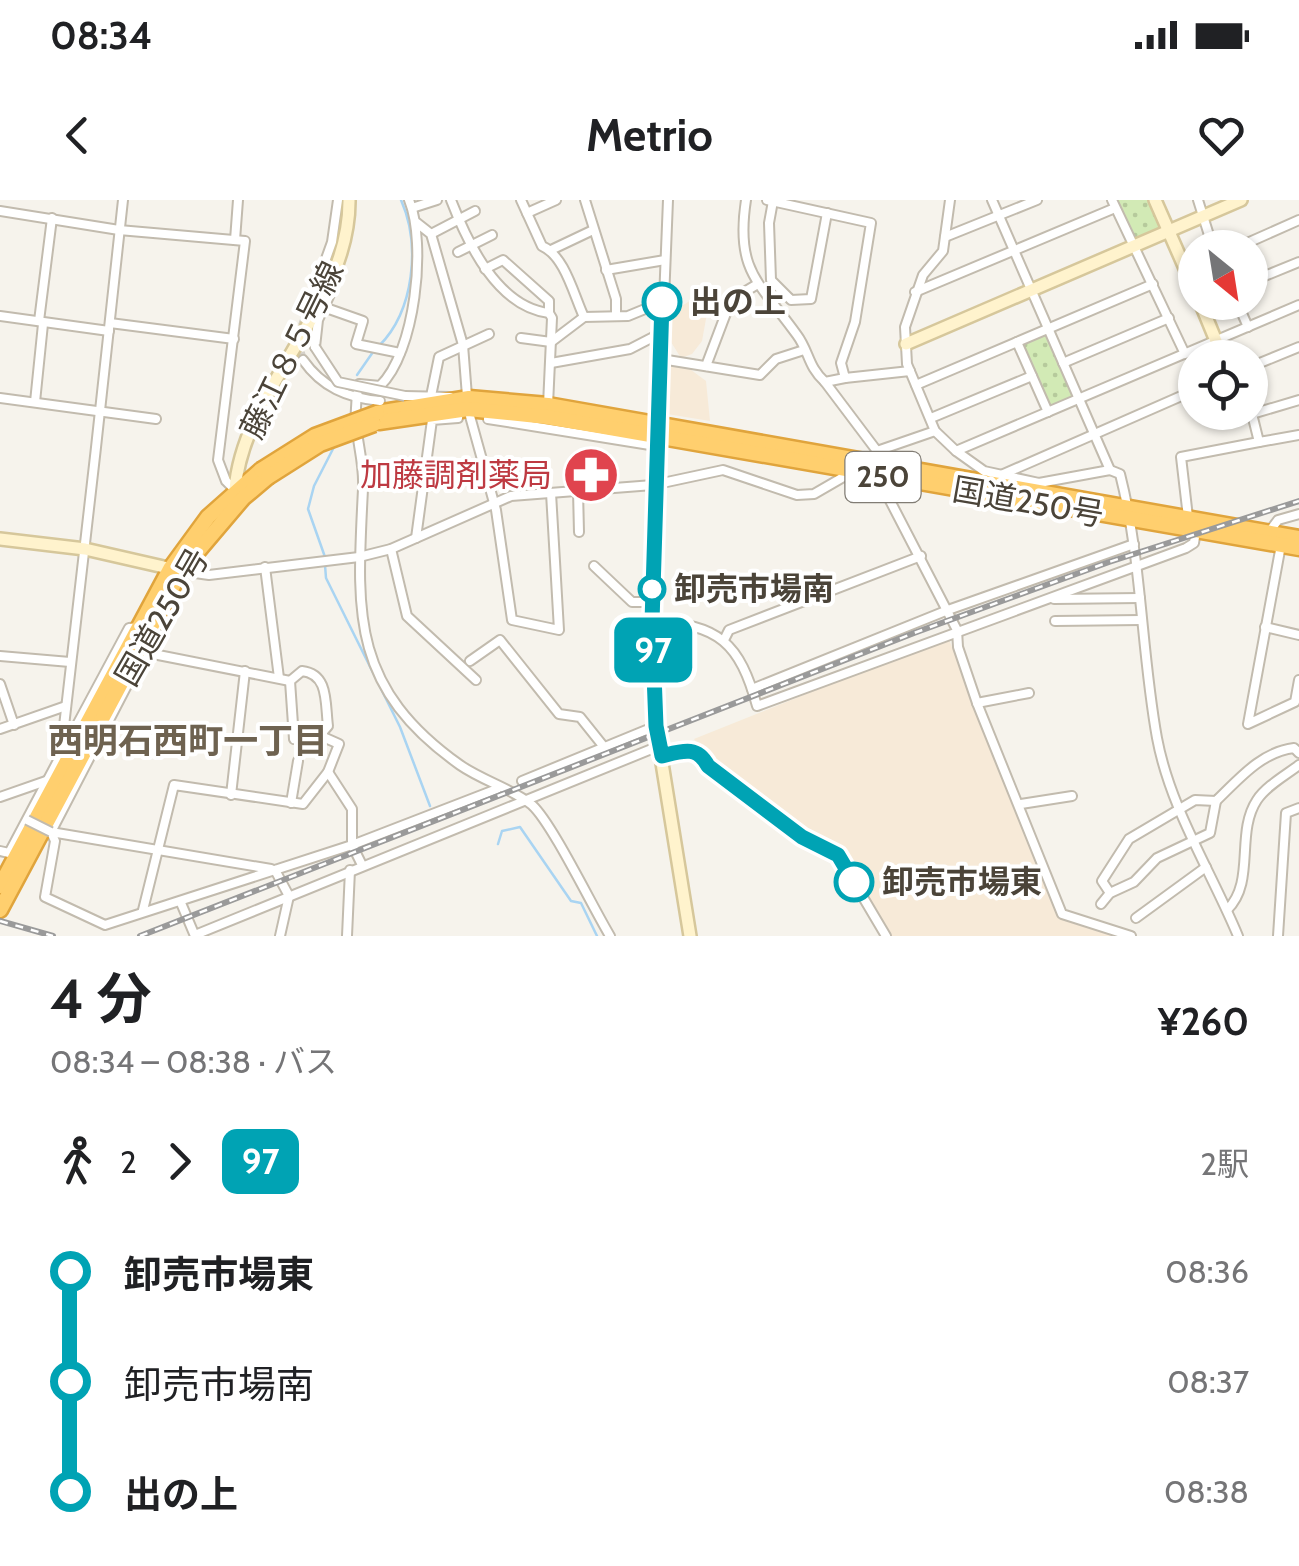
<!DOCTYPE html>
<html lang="ja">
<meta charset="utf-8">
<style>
:root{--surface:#fff;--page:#f2f2f2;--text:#202124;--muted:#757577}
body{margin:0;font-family:Cabin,"Noto Sans JP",sans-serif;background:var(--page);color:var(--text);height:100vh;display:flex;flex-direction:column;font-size:38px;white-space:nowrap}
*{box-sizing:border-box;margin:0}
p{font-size:32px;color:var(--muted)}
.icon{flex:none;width:55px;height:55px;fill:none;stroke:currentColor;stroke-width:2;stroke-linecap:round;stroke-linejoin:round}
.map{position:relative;height:736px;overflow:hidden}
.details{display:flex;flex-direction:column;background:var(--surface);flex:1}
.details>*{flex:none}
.badge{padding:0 20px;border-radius:15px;font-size:35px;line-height:65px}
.needle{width:65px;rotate:150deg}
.buttons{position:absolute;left:1178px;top:30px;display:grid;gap:20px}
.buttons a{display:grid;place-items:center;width:90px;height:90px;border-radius:50%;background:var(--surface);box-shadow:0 2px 8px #0004;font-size:50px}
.map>.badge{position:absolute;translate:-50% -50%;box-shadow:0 0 0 5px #fff}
.legs{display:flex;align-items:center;gap:15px;height:110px;padding:0 50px;font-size:32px}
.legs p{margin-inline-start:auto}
.overview{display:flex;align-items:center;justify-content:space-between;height:170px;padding:0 50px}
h1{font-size:55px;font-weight:700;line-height:75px}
ul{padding:0 50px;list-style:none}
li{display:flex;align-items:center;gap:35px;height:110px;font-size:38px}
li i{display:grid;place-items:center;width:15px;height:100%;margin:0 12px;background:currentColor}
li i::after{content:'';width:25px;height:25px;margin:-12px;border:8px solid;border-radius:50%;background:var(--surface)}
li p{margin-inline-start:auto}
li:first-child i{background:linear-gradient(#0000 50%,currentColor 0)}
li:last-child i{background:linear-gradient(currentColor 50%,#0000 0)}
.status{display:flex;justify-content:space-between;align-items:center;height:70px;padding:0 50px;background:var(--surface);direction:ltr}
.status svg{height:28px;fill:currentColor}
header{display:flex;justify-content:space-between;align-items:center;height:130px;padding:0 50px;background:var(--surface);font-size:45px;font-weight:700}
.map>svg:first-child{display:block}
.commercial{fill:#f7ead8}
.park{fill:url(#park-dots)}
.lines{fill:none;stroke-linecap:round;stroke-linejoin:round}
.stream{stroke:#a9d4f2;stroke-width:2.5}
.street-tunnel{stroke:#d4d0c8;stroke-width:8;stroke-dasharray:8 4;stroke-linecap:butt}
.street-casing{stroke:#c2bbae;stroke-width:12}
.secondary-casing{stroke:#d6c79b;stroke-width:16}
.highway-casing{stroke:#e0a43c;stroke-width:19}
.street{stroke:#fff;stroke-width:8}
.secondary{stroke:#fff3cd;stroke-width:11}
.highway{stroke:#ffcf6e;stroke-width:14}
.rail-casing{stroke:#9a9a9a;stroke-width:6}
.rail{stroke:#fff;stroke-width:2.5;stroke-dasharray:8;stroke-linecap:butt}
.street-bridge-casing{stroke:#c2bbae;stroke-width:12;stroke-linecap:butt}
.highway-bridge-casing{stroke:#e0a43c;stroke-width:19;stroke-linecap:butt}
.street-bridge{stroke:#fff;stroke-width:8}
.highway-bridge{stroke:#ffcf6e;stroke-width:14}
.line-1-casing{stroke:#fff;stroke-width:22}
.line-1{stroke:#00a3b4;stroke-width:15}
.stop-1-dot{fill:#fff;stroke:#00a3b4;stroke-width:5}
.labels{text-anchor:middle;stroke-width:8;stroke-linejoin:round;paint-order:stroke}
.shield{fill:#fff;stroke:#817c74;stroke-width:2.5}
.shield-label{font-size:30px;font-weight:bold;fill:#4b4439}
.stop-label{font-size:32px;font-weight:bold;fill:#4b4439;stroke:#fff;text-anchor:start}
.street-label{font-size:32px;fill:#4b4439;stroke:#fff}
.health-label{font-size:32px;fill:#be3a42;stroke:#fff;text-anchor:end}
.neighbourhood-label{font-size:35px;font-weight:bold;fill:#6e6250;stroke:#fff}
</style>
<div class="status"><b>08:34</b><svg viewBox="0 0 49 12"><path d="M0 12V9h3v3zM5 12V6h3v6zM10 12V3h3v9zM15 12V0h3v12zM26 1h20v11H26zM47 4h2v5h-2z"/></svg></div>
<header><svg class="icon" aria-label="back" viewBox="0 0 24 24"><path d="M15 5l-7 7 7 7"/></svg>Metrio<svg class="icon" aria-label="heart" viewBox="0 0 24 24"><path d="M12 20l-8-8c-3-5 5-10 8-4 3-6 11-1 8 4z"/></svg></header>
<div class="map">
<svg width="1299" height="736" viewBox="0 0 1299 736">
<defs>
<pattern id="park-dots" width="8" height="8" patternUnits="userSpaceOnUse" patternTransform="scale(2.5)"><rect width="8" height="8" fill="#d2eab5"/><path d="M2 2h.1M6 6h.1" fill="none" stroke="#b6ca9c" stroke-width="1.8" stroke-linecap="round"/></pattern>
</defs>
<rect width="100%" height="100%" fill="#f6f3ec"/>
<!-- commercial -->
<g class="commercial">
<polygon points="699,95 708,108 702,141 692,154 681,158 666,134 666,116"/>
<polygon points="665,164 687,167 706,181 710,221 667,214"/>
<polygon points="948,437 1061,717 1121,736 890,736 839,652 807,636 709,560 694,539"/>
</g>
<!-- park -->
<g class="park">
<polygon points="1116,0 1149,0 1160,27 1134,39"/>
<polygon points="1047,133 1074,197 1050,208 1021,145"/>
</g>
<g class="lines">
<!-- stream -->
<g class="stream">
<path d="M379,146c35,-35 42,-101 22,-146"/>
<polyline points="357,175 373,152"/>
<polyline points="325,357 308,309 314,286 335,245"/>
<polyline points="325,365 326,378 400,527 430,606"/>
<polyline points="498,644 502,631 520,627 571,701 581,703 597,736"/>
</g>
<!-- street-tunnel -->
<polyline class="street-tunnel" points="303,160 297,139 312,98"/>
<!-- street casing -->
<g class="street-casing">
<g id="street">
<path d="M409,0c18,44 6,153 -29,186l-21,-2c-10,45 6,67 4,105 -6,122 -14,197 97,276 23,16 53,24 72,40 20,18 61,103 78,131"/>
<path d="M451,0c17,44 47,107 98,113l3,5 -4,87"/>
<path d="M521,0l21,46c23,10 32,50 42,71l44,-1 34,-14"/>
<polyline points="585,0 616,99 616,116"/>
<path d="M746,0c-11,71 13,82 51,135 12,16 11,32 28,47l20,-4"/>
<polyline points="767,0 871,23 855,122 841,163 845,178 910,171"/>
<polyline points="950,0 943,51 923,75 905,127 907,164 935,231 956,251 1299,105"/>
<path d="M992,0l118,270 10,4c22,86 21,176 37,264 13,70 54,133 81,198"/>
<polyline points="1112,0 1185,154"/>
<polyline points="1198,0 1213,48"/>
<polyline points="773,1 769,23 771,80 791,100 811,99 827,13"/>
<polyline points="412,8 437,0"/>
<polyline points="0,11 119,30 245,41 218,260 226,281 235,290"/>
<polyline points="527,13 556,0"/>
<polyline points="417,23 431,34 463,145 468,209 496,310 512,420 559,430 551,293"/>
<polyline points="431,34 475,11"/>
<polyline points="945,37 1037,0"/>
<polyline points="235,40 238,0"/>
<polyline points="1236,48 1299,20"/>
<polyline points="551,50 591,31"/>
<polyline points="458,52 492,35"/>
<polyline points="485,69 503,60 549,101 549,113"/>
<polyline points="606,70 665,60"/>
<polyline points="1250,82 1299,62"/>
<polyline points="915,92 1115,8"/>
<polyline points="312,98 332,42 338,0"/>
<polyline points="1237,102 1248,127"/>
<polyline points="329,109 363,121 356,144 400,153"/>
<polyline points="0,116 109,131"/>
<polyline points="39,121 52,18"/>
<polyline points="110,123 234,139"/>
<polyline points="521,138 551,142 584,117"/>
<polyline points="1017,142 1048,212"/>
<polyline points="315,147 318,120 333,88"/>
<polyline points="661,159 760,175 776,159 804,150"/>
<path d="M303,160c19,27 44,38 77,41"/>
<polyline points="551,163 630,149 661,133"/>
<polyline points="1063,163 1169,118"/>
<polyline points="706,166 731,100 756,85"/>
<polyline points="1250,167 1299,147"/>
<polyline points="825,182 877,251"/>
<polyline points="916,185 1153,84"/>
<polyline points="405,196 450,197"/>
<polyline points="431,196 439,157 489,134"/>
<polyline points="0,198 156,219"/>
<polyline points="35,202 43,124"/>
<polyline points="1250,211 1252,214 1299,200"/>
<polyline points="1252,214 1259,242 1299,235"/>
<polyline points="931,218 1032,176"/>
<polyline points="488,219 656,246"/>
<polyline points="659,225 668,0"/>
<polyline points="935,231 877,251 876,267 884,289 957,430 958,447 977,503 1062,714 1131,736"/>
<polyline points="956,251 984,271 1039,283 1110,270"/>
<polyline points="999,276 1195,190"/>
<polyline points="578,291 579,332"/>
<polyline points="1188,317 1181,257 1259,242"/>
<polyline points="1269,332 1278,320 1299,314"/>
<polyline points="416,338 432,220 458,218 459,210"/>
<polyline points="1281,345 1248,524 1295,502 1299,480"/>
<polyline points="391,349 407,416 476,480"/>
<polyline points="594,366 632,402 652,402"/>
<polyline points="265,367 279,478"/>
<polyline points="181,371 209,375 359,357 391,349 511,296 653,285 723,270 797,295 814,294 852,272"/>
<polyline points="1054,399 1140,398"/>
<polyline points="162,418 51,632 55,641 45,697 105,725 352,645 497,589"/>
<polyline points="1055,421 1141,420"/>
<path d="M652,422c67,1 88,22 105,84l429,-158 8,-5 2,-12"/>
<polyline points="1265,427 1299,435"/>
<polyline points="724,440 729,430 921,356"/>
<polyline points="148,453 290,481"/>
<polyline points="0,456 70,462"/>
<polyline points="470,461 500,440 559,514 580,517 604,547"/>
<path d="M290,481l12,-10c27,3 23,32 26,55l-6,7"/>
<polyline points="0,484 14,525"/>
<polyline points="752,489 948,410 1134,344"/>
<polyline points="977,503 1029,493"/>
<polyline points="0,529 66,506"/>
<polyline points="70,538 129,428 139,427"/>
<path d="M662,556c20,-5 35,-11 46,10l94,71 36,18 48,81"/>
<polyline points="328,572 352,609 352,645 362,665"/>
<polyline points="522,581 656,526"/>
<polyline points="231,595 245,471"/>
<polyline points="0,597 46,581"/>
<polyline points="291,603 298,561"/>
<polyline points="1021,604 1072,596"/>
<polyline points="51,632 271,669"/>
<path d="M0,651l9,2 61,-115 -7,-3c21,-179 41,-356 60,-535"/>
<polyline points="275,670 289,696 280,736"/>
<path d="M1110,693l-8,-12 27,-42 66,-39 21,1c23,-22 45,-49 78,-53l5,5"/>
<polyline points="181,703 195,736"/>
<polyline points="1101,704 1110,693 1134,682 1157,658 1210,633 1216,601"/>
<polyline points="143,710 174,585 303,604 328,572 339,544 312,532 294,539 290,481"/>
<path d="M1227,710c29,-28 8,-77 30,-110 9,-14 29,-25 42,-35"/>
<polyline points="1136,718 1206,667"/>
<polyline points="195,735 659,546"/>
<polyline points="347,736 350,670"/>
<polyline points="1278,736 1286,613 1299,608"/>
</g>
</g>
<!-- secondary casing -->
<g class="secondary-casing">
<g id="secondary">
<polyline points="1155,0 1195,91"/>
<polyline points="1200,102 1223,158"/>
<polyline points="906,144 1241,0"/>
<polyline points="658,229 652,422 656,526 690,736"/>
<path d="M239,294l-4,-4c8,-102 115,-184 114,-290"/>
<polyline points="0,339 85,349 177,370"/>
</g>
</g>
<!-- highway casing -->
<g class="highway-casing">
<g id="highway">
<polyline points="377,213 469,198 548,205 1299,338"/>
<polyline points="379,222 468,209 547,217 1299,348"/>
<polyline points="0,686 170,369 208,317 261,270"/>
<polyline points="0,710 181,371 243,298 268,277"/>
</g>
</g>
<!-- street -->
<use href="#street" class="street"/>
<!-- secondary -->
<use href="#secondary" class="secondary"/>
<!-- highway -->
<use href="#highway" class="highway"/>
<!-- rail casing -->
<g class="rail-casing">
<g id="rail">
<polyline points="0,721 53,736"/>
<polyline points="140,736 914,433 1109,362 1299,301"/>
</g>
</g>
<!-- rail -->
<use href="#rail" class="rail"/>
<!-- street-bridge casing -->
<g class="street-bridge-casing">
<g id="street-bridge">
<polyline points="315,147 338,182 405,196"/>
<polyline points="27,620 51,632"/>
</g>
</g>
<!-- highway-bridge casing -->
<g class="highway-bridge-casing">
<g id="highway-bridge">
<polyline points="261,270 315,236 377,213"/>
<polyline points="268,277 320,244 374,224"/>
</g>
</g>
<!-- street-bridge -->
<use href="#street-bridge" class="street-bridge"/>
<!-- highway-bridge -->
<use href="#highway-bridge" class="highway-bridge"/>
</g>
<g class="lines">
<!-- line-1 casing -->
<g class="line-1-casing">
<path id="line-1" d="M662,102l-10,320 4,104 6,30c20,-5 35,-11 46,10l94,71 36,18 16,27"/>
</g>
<!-- line-1 -->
<use href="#line-1" class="line-1"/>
</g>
<!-- icons -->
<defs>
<g id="pharmacy-disc" transform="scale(2.875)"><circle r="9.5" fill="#e0444e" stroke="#fff"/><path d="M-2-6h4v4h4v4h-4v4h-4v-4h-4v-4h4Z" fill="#fff"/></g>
</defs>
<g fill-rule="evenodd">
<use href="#pharmacy-disc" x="591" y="275"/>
</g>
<!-- markers -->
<g class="stop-1-dot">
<circle cx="662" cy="102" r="18"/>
<circle cx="652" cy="389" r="12"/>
<circle cx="854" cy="682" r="18"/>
</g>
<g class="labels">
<!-- shield labels -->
<rect class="shield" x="845.5" y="252" width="75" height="50" rx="8"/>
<g class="shield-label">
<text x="883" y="287">250</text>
</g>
<!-- stop labels -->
<g class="stop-label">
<text x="690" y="113">出の上</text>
<text x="674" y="400">卸売市場南</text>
<text x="882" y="693">卸売市場東</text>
</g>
<!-- street labels -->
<g class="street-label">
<text transform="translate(292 150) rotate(-64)" y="11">藤江８５号線</text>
<text transform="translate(1028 302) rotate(10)" y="11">国道250号</text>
<text transform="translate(162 417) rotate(-60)" y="11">国道250号</text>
</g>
<!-- health labels -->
<g class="health-label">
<text x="552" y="286">加藤調剤薬局</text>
</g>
<!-- neighbourhood labels -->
<g class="neighbourhood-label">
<text x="188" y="553">西明石西町一丁目</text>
</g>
</g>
</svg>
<div class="buttons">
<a><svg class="needle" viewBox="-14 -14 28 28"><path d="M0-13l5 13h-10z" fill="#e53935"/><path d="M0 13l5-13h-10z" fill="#757577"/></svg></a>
<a><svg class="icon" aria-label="locate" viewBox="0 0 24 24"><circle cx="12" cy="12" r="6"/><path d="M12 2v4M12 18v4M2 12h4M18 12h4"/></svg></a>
</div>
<b class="badge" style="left:653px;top:450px;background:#00a3b4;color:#fff">97</b>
</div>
<section class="details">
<div class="overview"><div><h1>4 分</h1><p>08:34 – 08:38 · バス</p></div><b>¥260</b></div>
<div class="legs"><svg class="icon" aria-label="walk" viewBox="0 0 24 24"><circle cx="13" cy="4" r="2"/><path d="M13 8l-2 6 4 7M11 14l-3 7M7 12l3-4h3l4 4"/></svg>2<svg class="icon" aria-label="forward" viewBox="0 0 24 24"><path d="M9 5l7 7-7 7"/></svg><b class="badge" style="background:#00a3b4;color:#fff">97</b><p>2駅</p></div>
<ul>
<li><i style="color:#00a3b4"></i><b>卸売市場東</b><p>08:36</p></li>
<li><i style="color:#00a3b4"></i><span>卸売市場南</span><p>08:37</p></li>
<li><i style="color:#00a3b4"></i><b>出の上</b><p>08:38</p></li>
</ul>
</section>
